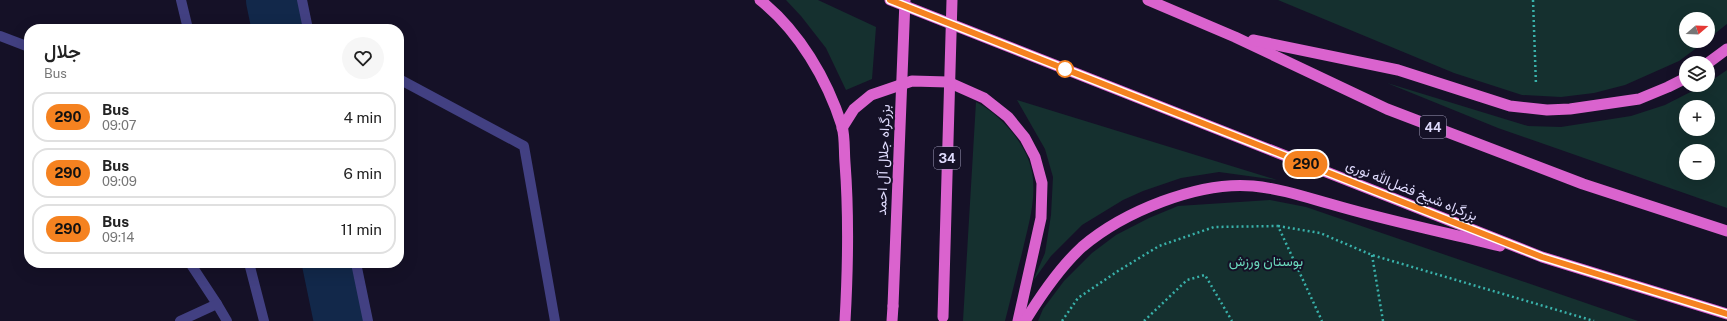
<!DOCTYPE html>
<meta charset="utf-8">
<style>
:root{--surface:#fff;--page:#f6f6f6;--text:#222;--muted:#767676;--line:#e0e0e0}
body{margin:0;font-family:"Public Sans",Vazirmatn,sans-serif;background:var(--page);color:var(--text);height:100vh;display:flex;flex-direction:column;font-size:15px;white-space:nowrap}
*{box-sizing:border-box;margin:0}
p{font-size:13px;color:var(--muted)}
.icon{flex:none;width:22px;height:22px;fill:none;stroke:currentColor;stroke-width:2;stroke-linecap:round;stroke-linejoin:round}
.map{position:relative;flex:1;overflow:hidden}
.drawer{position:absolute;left:24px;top:24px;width:380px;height:244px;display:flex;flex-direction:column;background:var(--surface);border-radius:16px;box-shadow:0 4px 16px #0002}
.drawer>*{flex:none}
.badge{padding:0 8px;border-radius:13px;font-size:14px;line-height:26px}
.needle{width:26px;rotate:71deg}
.tools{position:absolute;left:1679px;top:12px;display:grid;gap:8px}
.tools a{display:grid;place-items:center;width:36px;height:36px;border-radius:50%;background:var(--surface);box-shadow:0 4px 16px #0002;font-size:20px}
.map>.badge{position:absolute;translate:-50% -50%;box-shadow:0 0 0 2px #fff}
.round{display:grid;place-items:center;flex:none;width:42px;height:42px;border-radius:21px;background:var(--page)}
.overview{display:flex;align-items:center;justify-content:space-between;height:68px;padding:0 20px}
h1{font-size:19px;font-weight:600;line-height:30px}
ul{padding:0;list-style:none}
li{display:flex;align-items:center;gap:12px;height:50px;margin:0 8px 6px;padding:0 12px;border:2px solid var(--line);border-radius:16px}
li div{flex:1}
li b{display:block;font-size:15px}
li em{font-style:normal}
li .badge{min-width:44px;font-weight:700;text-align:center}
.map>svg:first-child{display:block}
.green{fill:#15302f;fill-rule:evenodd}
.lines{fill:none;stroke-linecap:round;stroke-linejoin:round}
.river{stroke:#12284a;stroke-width:58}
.path{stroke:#39b1aa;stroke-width:2.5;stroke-dasharray:2 3;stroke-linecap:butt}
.minor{stroke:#424082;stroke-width:10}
.trunk{stroke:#da63ce;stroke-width:11}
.trunk-bridge{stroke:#da63ce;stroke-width:11}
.line-casing{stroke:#fff;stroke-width:9}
.line{stroke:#f58220;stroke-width:6}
.stop-dot{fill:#fff;stroke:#f58220;stroke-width:2}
.labels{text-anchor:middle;stroke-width:4;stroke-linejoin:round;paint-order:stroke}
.shield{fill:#151127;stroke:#a29ebc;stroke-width:1}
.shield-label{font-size:13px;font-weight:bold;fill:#dedafc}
.street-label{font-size:14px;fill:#dedafc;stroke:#151127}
.park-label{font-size:14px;fill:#6ad8bc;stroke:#151127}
</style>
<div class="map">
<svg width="1727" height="321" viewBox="0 0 1727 321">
<rect width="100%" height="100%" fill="#151127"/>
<!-- green -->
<g class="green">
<polygon points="786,0 818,0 876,27 872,79 846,90 826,48 801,16"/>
<polygon points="1278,0 1727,0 1727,24 1708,39 1708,19 1686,19 1686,41 1706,41 1679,61 1625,85 1594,93 1561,97 1522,95 1454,73"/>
<path d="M1727,70v138l-229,-80 -111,-45 141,43 33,1 70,-11 34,-11 39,-20h4v-2zM1686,107h22v22h-22zM1686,151h22v22h-22z"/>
<polygon points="1017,100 1277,180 1219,172 1181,178 1143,191 1123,200 1082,225 1051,256 1033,281 1045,253 1051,215 1053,177 1045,149"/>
<path d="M976,102c24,12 51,42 56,70 5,27 -4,54 -10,81 -6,23 -11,45 -17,68h-42z"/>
<polygon points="1270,200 1306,207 1638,321 1038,321 1043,309 1064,281 1092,253 1116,235 1149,218 1178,206"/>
</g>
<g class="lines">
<!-- river -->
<g class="river">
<polyline points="275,0 281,29"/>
<polyline points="331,263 343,321"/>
</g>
<!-- path -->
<g class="path">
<polyline points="1533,0 1536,85"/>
<polyline points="1278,226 1320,233 1372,255 1594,321"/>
<polyline points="1372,255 1383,321"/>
<polyline points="1062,321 1078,298 1118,271 1159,246 1214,227 1278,226 1322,321"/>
<polyline points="1144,321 1187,280 1205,275 1232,321"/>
</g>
<!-- minor -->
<g class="minor">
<polyline points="181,0 188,29"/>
<polyline points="302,0 308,29"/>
<polyline points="0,36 29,47"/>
<polyline points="399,79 524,146 555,321"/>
<polyline points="190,263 217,304 227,321"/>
<polyline points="249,263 264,321"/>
<polyline points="356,263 368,321"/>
<polyline points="180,321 217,304"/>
</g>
<!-- trunk -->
<g class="trunk">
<path d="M760,0c39,31 67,79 82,126 3,11 2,25 3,37 4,52 3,105 0,158"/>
<polyline points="890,0 1542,257 1727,314"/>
<polyline points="1148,0 1235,37 1387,109 1583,184 1727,231"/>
<polyline points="1253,40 1398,70 1510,106 1547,110 1570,109 1639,99 1668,87 1686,78"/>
<polyline points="1708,63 1727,49"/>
<polyline points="842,128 854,109 871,95 912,81 948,82 984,98 1008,117 1025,138 1035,157 1042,183 1041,218 1018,321"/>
<polyline points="892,321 893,306"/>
<path d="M1025,321c16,-26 34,-53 57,-74 41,-35 116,-66 171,-61 31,3 58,13 88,21 53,15 106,26 159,39"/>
</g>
<!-- trunk-bridge -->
<g class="trunk-bridge">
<polyline points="893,306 905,0"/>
<polyline points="943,317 952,0"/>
</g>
</g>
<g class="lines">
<!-- line casing -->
<g class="line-casing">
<polyline id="line" points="890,0 1542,257 1727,314"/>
</g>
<!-- line -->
<use href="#line" class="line"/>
</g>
<!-- markers -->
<circle class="stop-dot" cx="1065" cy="69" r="8"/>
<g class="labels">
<!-- shield labels -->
<g class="shield">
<rect x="1420" y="116" width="26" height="22" rx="3"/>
<rect x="934" y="147" width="26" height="22" rx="3"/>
</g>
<g class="shield-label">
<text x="1433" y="132">44</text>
<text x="947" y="163">34</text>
</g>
<!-- street labels -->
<g class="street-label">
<text transform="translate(883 160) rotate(-88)" y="5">بزرگراه جلال آل احمد</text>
<text transform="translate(1412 190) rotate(22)" y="5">بزرگراه شیخ فضل‌الله نوری</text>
</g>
<!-- park labels -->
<g class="park-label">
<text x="1266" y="266">بوستان ورزش</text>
</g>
</g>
</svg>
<div class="tools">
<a><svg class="needle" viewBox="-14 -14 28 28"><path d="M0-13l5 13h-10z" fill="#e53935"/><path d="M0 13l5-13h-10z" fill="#767676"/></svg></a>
<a><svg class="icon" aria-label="layers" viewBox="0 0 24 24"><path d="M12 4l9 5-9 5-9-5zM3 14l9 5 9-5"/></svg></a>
<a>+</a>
<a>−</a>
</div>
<b class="badge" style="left:1306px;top:164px;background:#f58220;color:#111">290</b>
<section class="drawer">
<div class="overview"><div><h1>جلال</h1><p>Bus</p></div><a class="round"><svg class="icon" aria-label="heart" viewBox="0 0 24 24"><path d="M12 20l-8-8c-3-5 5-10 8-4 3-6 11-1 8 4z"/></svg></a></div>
<ul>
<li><span class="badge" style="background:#f58220;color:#111">290</span><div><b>Bus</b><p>09:07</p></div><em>4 min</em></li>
<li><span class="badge" style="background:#f58220;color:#111">290</span><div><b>Bus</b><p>09:09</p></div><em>6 min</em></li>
<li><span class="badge" style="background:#f58220;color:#111">290</span><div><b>Bus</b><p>09:14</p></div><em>11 min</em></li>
</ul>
</section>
</div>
